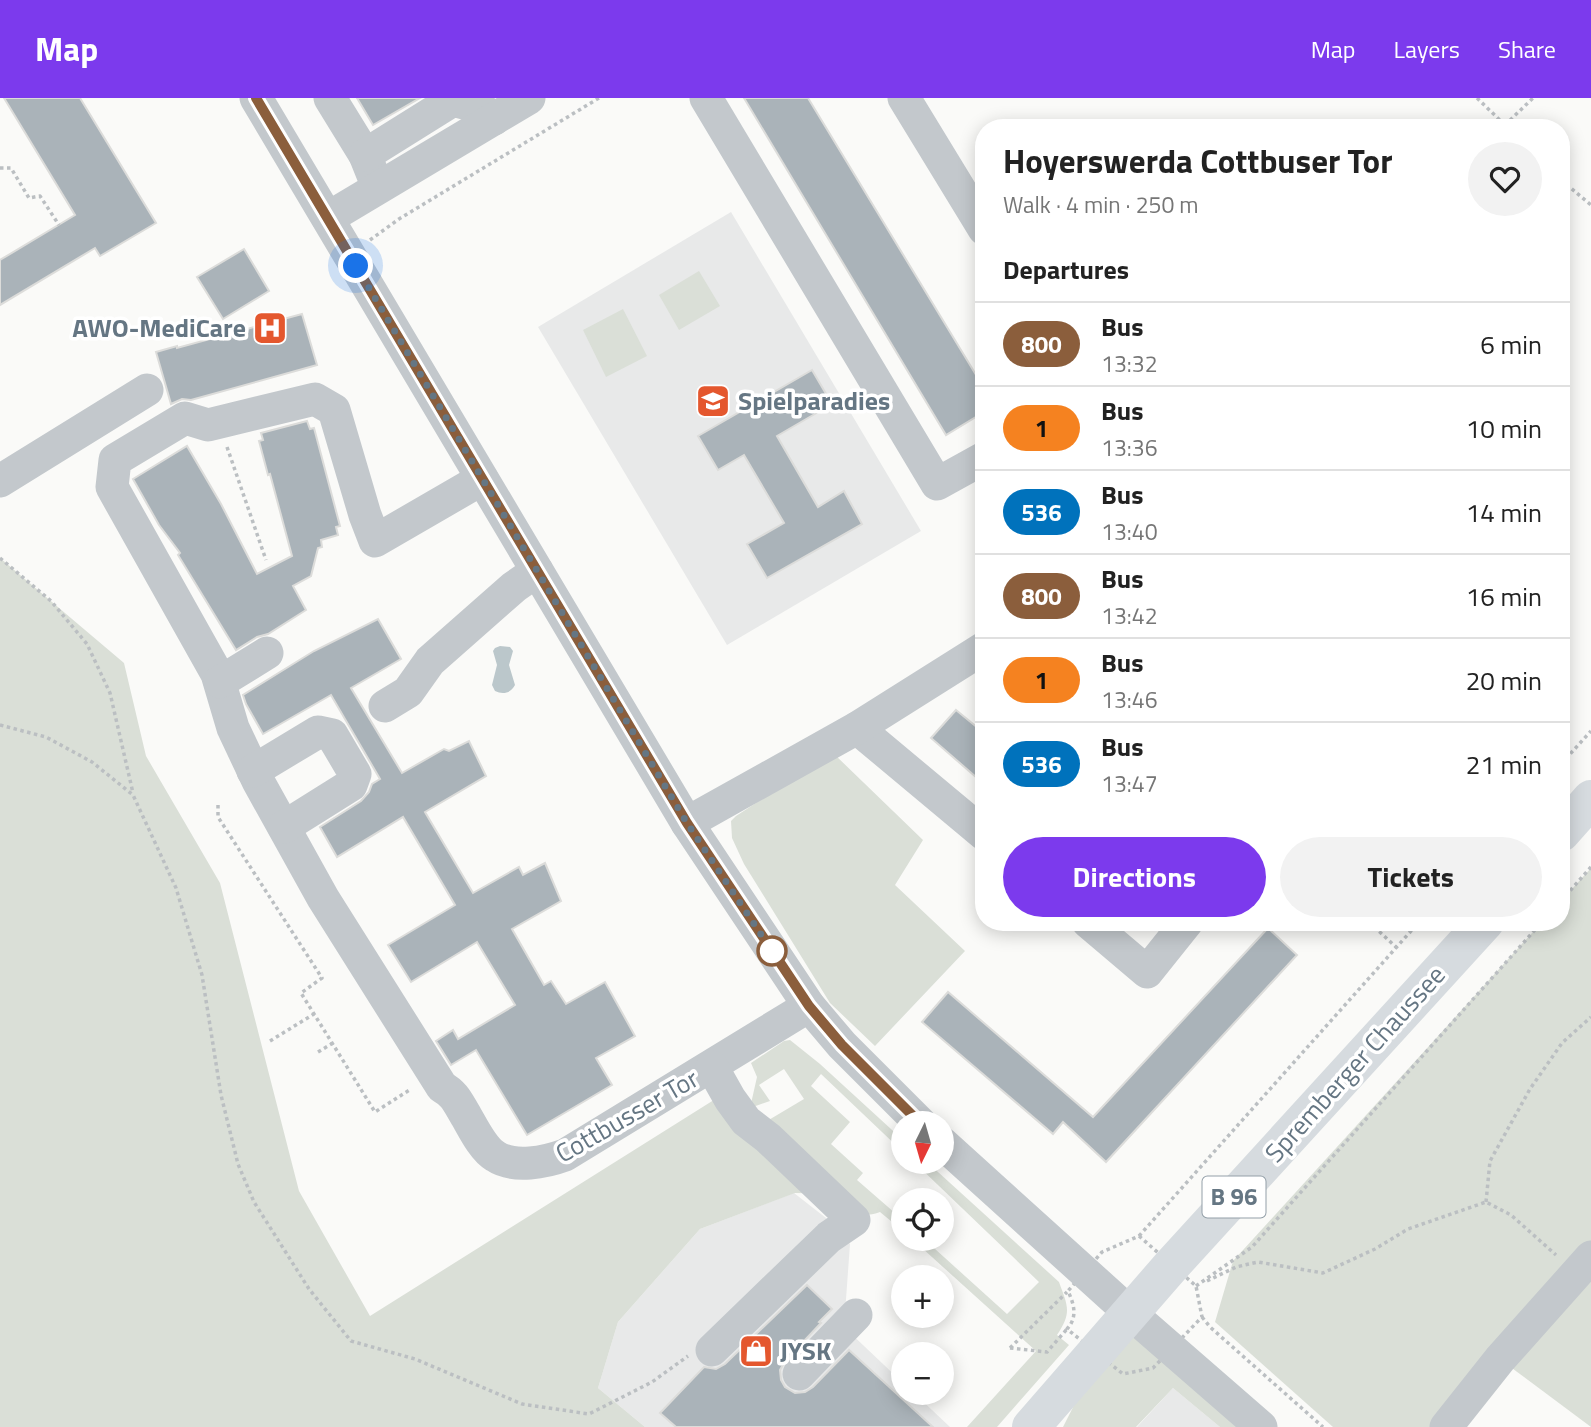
<!DOCTYPE html>
<meta charset="utf-8">
<style>
:root{--surface:#fff;--page:#f2f2f2;--text:#222;--muted:#767676;--line:#e0e0e0;--accent:#7c3aed}
body{margin:0;font-family:"Titillium Web",sans-serif;background:var(--page);color:var(--text);height:100vh;display:flex;flex-direction:column;font-size:26px;white-space:nowrap}
*{box-sizing:border-box;margin:0}
p{font-size:23px;color:var(--muted)}
.icon{flex:none;width:38px;height:38px;fill:none;stroke:currentColor;stroke-width:2;stroke-linecap:round;stroke-linejoin:round}
.map{position:relative;flex:1;overflow:hidden}
.sheet{position:absolute;left:975px;top:21px;width:595px;height:812px;display:flex;flex-direction:column;background:var(--surface);border-radius:28px;box-shadow:0 4px 18px #0003}
.sheet>*{flex:none}
.badge{padding:0 14px;border-radius:23px;font-size:24px;line-height:46px}
.needle{width:46px;rotate:185deg}
.fabs{position:absolute;left:891px;top:1013px;display:grid;gap:14px}
.fabs a{display:grid;place-items:center;width:63px;height:63px;border-radius:50%;background:var(--surface);box-shadow:0 4px 18px #0003;font-size:35px}
.you{position:absolute;width:35px;height:35px;margin:-18px;border:5px solid #fff;border-radius:50%;background:#1a73e8;box-shadow:0 0 0 10px #1a73e833}
.map>.badge{position:absolute;translate:-50% -50%;box-shadow:0 0 0 4px #fff}
h2{padding:0 28px;font-size:26px;line-height:63px}
.round{display:grid;place-items:center;flex:none;width:74px;height:74px;border-radius:37px;background:var(--page)}
.summary{display:flex;align-items:center;justify-content:space-between;height:119px;padding:0 28px}
h1{font-size:33px;font-weight:700;line-height:52px}
.primary-button{display:flex;gap:14px;margin-top:auto;padding:14px 28px}
.primary-button a{flex:1;height:80px;border-radius:42px;background:var(--accent);color:#fff;font-size:28px;font-weight:700;line-height:80px;text-align:center}
.primary-button a+a{background:var(--page);color:var(--text)}
ul{padding:0;list-style:none}
li{display:flex;align-items:center;gap:21px;height:84px;padding:0 28px;border-top:2px solid var(--line)}
li div{flex:1}
li b{display:block;font-size:26px}
li em{font-style:normal}
li .badge{min-width:77px;font-weight:700;text-align:center}
header{display:flex;align-items:center;gap:42px;box-sizing:border-box;height:98px;padding:0 35px;background:var(--accent);color:#fff}
header strong{font-size:33px}
nav{display:flex;gap:38px;margin-inline-start:auto;font-size:24px}
.map>svg:first-child{display:block}
.built{fill:#e8e9e9}
.green{fill:#dadfd7}
.water{fill:#bbc7cb}
.building{fill:#aab3b9;stroke:#dcdcda;stroke-width:2}
.lines{fill:none;stroke-linecap:round;stroke-linejoin:round}
.path{stroke:#bbbfc2;stroke-width:3.5;stroke-dasharray:3.5 3.5;stroke-linecap:butt}
.minor{stroke:#c3c8cc;stroke-width:33}
.major{stroke:#d6dbdf;stroke-width:38}
.line-casing{stroke:#fff;stroke-width:16}
.line{stroke:#8b5e3c;stroke-width:10}
.walk{stroke:#657683;stroke-width:7;stroke-dasharray:0 12.6}
.stop-dot{fill:#fff;stroke:#8b5e3c;stroke-width:3.5}
.labels{text-anchor:middle;stroke-width:7;stroke-linejoin:round;paint-order:stroke}
.shield{fill:#fff;stroke:#939fa8;stroke-width:2}
.shield-label{font-size:24px;font-weight:bold;fill:#657683}
.poi-label{font-size:26px;font-weight:bold;fill:#657683;stroke:#fff;text-anchor:start}
.street-label{font-size:26px;fill:#657683;stroke:#fff}
</style>
<header>
<strong>Map</strong>
<nav><a>Map</a><a>Layers</a><a>Share</a></nav>
</header>
<div class="map">
<svg width="1591" height="1329" viewBox="0 0 1591 1329">
<rect width="100%" height="100%" fill="#fafaf8"/>
<!-- built -->
<g class="built">
<polygon points="731,114 921,433 727,547 538,229"/>
<polygon points="794,1095 835,1127 850,1146 844,1229 903,1285 903,1295 914,1295 950,1329 645,1329 598,1290 618,1224 700,1131"/>
<polygon points="1173,1290 1220,1329 1137,1329"/>
</g>
<!-- green -->
<g class="green">
<polygon points="699,173 720,208 679,232 659,197"/>
<polygon points="623,211 647,258 606,279 583,232"/>
<path d="M0,460l124,105 22,93 74,127 79,308 71,125 347,-218 25,38 62,-37 -20,-30 -25,16 11,16 -20,7 7,-31 -6,-14 33,-22 6,-1 30,24 83,76v12l-82,-78 -10,12 39,36 -19,22 32,29 -6,7 46,40v11l-23,-19c-18,8 -26,-5 -36,-18l-49,-1 -95,36 -82,93 -20,66 47,39h-645z"/>
<polygon points="833,655 923,742 895,787 965,853 875,948 830,905 744,766 732,740 731,723 736,718"/>
<polygon points="1591,770 1591,1153 1443,1329 1333,1329 1215,1224 1233,1163 1542,824 1561,824 1561,803"/>
<path d="M914,1064h13l132,120c9,25 13,30 -2,53l12,10 -72,82h-30l69,-76 -124,-112h12l83,75 32,-32z"/>
<polygon points="1591,1164 1591,1329 1501,1262"/>
<polygon points="1131,1219 1257,1329 1220,1329 1173,1290 1136,1329 1063,1329 1102,1252"/>
</g>
<!-- water -->
<path class="water" d="M500,548l10,1 3,4 -4,14 6,20c-4,8 -12,10 -20,6l-3,-6 5,-20 -4,-14 2,-3z"/>
<!-- building -->
<g class="building">
<polygon points="4,0 80,0 156,125 100,158 95,150 0,207 0,162 75,117"/>
<polygon points="357,0 420,0 373,27"/>
<polygon points="744,0 808,0 984,290 984,314 946,337"/>
<polygon points="244,151 269,193 223,221 197,179"/>
<polygon points="302,216 317,267 191,302 182,301 171,306 156,254 177,248 177,250"/>
<polygon points="812,272 832,306 777,338 818,409 844,393 862,426 767,480 747,446 784,425 744,357 718,372 698,338"/>
<polygon points="307,323 310,331 314,330 340,428 336,429 338,437 321,442 322,449 318,450 311,478 293,488 306,512 268,536 257,539 236,552 178,457 180,455 159,427 133,381 187,348 221,406 257,476 292,458 270,376 268,377 259,343 263,342 261,335"/>
<polygon points="378,521 401,561 351,590 402,675 444,651 449,653 469,643 486,678 425,714 473,795 519,769 523,777 545,765 561,803 512,831 544,887 551,883 566,906 605,884 635,938 596,960 612,987 527,1037 476,952 451,967 436,943 453,932 458,941 515,907 477,844 411,884 388,847 455,807 403,719 337,759 320,729 361,703 369,694 372,686 380,681 331,597 263,636 246,606 243,597 314,553"/>
<polygon points="956,612 984,635 984,686 931,640"/>
<polygon points="1268,830 1297,857 1106,1064 1063,1024 1053,1036 922,924 948,894 1093,1019"/>
<polygon points="807,1187 832,1211 819,1224 821,1225 785,1263 780,1272 781,1282 785,1289 795,1295 805,1294 813,1289 849,1252 933,1329 676,1329 660,1315 704,1269 716,1271 725,1266"/>
</g>
<g class="lines">
<!-- path -->
<g class="path">
<polyline points="1477,0 1508,30"/>
<polyline points="1505,27 1533,0"/>
<polyline points="0,70 11,70 29,100 40,98 59,127"/>
<polyline points="1561,82 1591,107"/>
<polyline points="370,142 399,121 599,0"/>
<polyline points="227,349 266,462"/>
<polyline points="0,460 51,503 87,546 110,595 133,695"/>
<polyline points="0,627 46,639 92,664 133,697 176,790 202,877 221,997 238,1066 254,1104 309,1191 351,1243 415,1261 522,1306 589,1316 652,1284 688,1258"/>
<polyline points="1561,666 1591,633"/>
<polyline points="218,707 218,719 322,880 301,895 375,1014 411,991"/>
<polyline points="1561,803 1591,769"/>
<polyline points="1369,824 1397,850"/>
<polyline points="270,943 314,916"/>
<polyline points="318,954 333,945"/>
<polyline points="1486,1104 1490,1063 1530,991 1562,945 1591,919"/>
<polyline points="1139,1138 1419,824"/>
<path d="M1139,1138l57,50 6,31 -49,51 -30,6 -56,-45c11,-12 7,-25 1,-38l34,-39z"/>
<polyline points="1207,1183 1236,1169 1258,1164 1323,1175 1375,1151 1408,1131 1486,1104 1511,1117 1556,1157"/>
<polyline points="1196,1188 1252,1149 1542,824"/>
<polyline points="1202,1219 1210,1229 1323,1329"/>
<polyline points="1010,1250 1067,1194"/>
<polyline points="1010,1250 1047,1254 1067,1231"/>
</g>
<!-- minor -->
<g class="minor">
<polyline points="256,0 687,725 809,908 842,947 921,1026"/>
<polyline points="330,0 365,57 373,77"/>
<polyline points="706,0 937,386 984,360"/>
<polyline points="904,0 984,131"/>
<polyline points="365,57 453,2 479,9 494,21"/>
<polyline points="328,120 529,0"/>
<path d="M482,381l-107,62 -10,-26 -31,-105 -19,-11 -107,26 -23,-7 -70,42 -3,27 105,187 16,54 25,53 65,117 119,189c13,7 16,16 24,29 7,12 17,33 29,40 19,13 51,6 70,-1l244,-149"/>
<polyline points="0,383 147,292"/>
<polyline points="220,584 267,555"/>
<polyline points="385,608 408,594 430,563 514,489 537,473"/>
<polyline points="857,630 984,736"/>
<polyline points="253,673 318,634 332,637 355,676 351,687 284,729"/>
<polyline points="687,725 857,630 984,550"/>
<polyline points="1088,824 1147,874 1187,824"/>
<polyline points="942,1045 1130,1215 1261,1329"/>
<polyline points="712,1252 829,1139 854,1122 768,1040 746,1023 730,1001 712,969"/>
<polyline points="799,1276 856,1217"/>
<polyline points="1446,1329 1500,1261 1591,1159"/>
</g>
<!-- major -->
<g class="major">
<polyline points="1561,735 1591,701"/>
<polyline points="1031,1329 1171,1168 1485,824"/>
</g>
</g>
<g class="lines">
<!-- line casing -->
<g class="line-casing">
<polyline id="line" points="256,0 687,725 809,908 842,947 921,1026"/>
</g>
<!-- line -->
<use href="#line" class="line"/>
<!-- walk -->
<polyline class="walk" points="356,168 687,725 772,853"/>
</g>
<!-- icons -->
<defs>
<g id="hospital-square" transform="scale(1.75)"><rect x="-9" y="-9" width="18" height="18" rx="4" fill="#e4572e" stroke="#fff"/><path d="M-5-5h3v3.5h4V-5h3V5h-3V1.5h-4V5h-3Z" fill="#fff"/></g>
<g id="school-square" transform="scale(1.75)"><rect x="-9" y="-9" width="18" height="18" rx="4" fill="#e4572e" stroke="#fff"/><path d="M0-5L7-2L0 1L-7-2ZM-4 1L0 2.5L4 1V4Q0 6-4 4Z" fill="#fff"/></g>
<g id="shop-square" transform="scale(1.75)"><rect x="-9" y="-9" width="18" height="18" rx="4" fill="#e4572e" stroke="#fff"/><path d="M-5-2.5h2.3a2.7 3.5 0 0 1 5.4 0H5L5.5 6h-11ZM-1.5-2.5h3a1.5 2.3 0 0 0-3 0Z" fill="#fff"/></g>
</defs>
<g fill-rule="evenodd">
<use href="#hospital-square" x="270" y="230"/>
<use href="#school-square" x="713" y="303"/>
<use href="#shop-square" x="756" y="1253"/>
</g>
<!-- markers -->
<circle class="stop-dot" cx="772" cy="853" r="14"/>
<g class="labels">
<!-- shield labels -->
<rect class="shield" x="1202.5" y="1078.5" width="63" height="41" rx="5"/>
<g class="shield-label">
<text x="1234" y="1107">B 96</text>
</g>
<!-- poi labels -->
<g class="poi-label">
<text x="246" y="239" text-anchor="end">AWO-MediCare</text>
<text x="738" y="312">Spielparadies</text>
<text x="780" y="1262">JYSK</text>
</g>
<!-- street labels -->
<g class="street-label">
<text transform="translate(1355 966) rotate(-48)" y="9">Spremberger Chaussee</text>
<text transform="translate(627 1018) rotate(-30)" y="9">Cottbusser Tor</text>
</g>
</g>
</svg>
<div class="fabs">
<a><svg class="needle" viewBox="-14 -14 28 28"><path d="M0-13l5 13h-10z" fill="#e53935"/><path d="M0 13l5-13h-10z" fill="#767676"/></svg></a>
<a><svg class="icon" aria-label="locate" viewBox="0 0 24 24"><circle cx="12" cy="12" r="6"/><path d="M12 2v4M12 18v4M2 12h4M18 12h4"/></svg></a>
<a>+</a>
<a>−</a>
</div>
<div class="you" style="left:356px;top:168px"></div>
<section class="sheet">
<div class="summary"><div><h1>Hoyerswerda Cottbuser Tor</h1><p>Walk · 4 min · 250 m</p></div><a class="round"><svg class="icon" aria-label="heart" viewBox="0 0 24 24"><path d="M12 20l-8-8c-3-5 5-10 8-4 3-6 11-1 8 4z"/></svg></a></div>
<h2>Departures</h2>
<ul>
<li><span class="badge" style="background:#8b5e3c;color:#fff">800</span><div><b>Bus</b><p>13:32</p></div><em>6 min</em></li>
<li><span class="badge" style="background:#f58220;color:#111">1</span><div><b>Bus</b><p>13:36</p></div><em>10 min</em></li>
<li><span class="badge" style="background:#0072bc;color:#fff">536</span><div><b>Bus</b><p>13:40</p></div><em>14 min</em></li>
<li><span class="badge" style="background:#8b5e3c;color:#fff">800</span><div><b>Bus</b><p>13:42</p></div><em>16 min</em></li>
<li><span class="badge" style="background:#f58220;color:#111">1</span><div><b>Bus</b><p>13:46</p></div><em>20 min</em></li>
<li><span class="badge" style="background:#0072bc;color:#fff">536</span><div><b>Bus</b><p>13:47</p></div><em>21 min</em></li>
</ul>
<div class="primary-button"><a>Directions</a><a>Tickets</a></div>
</section>
</div>
